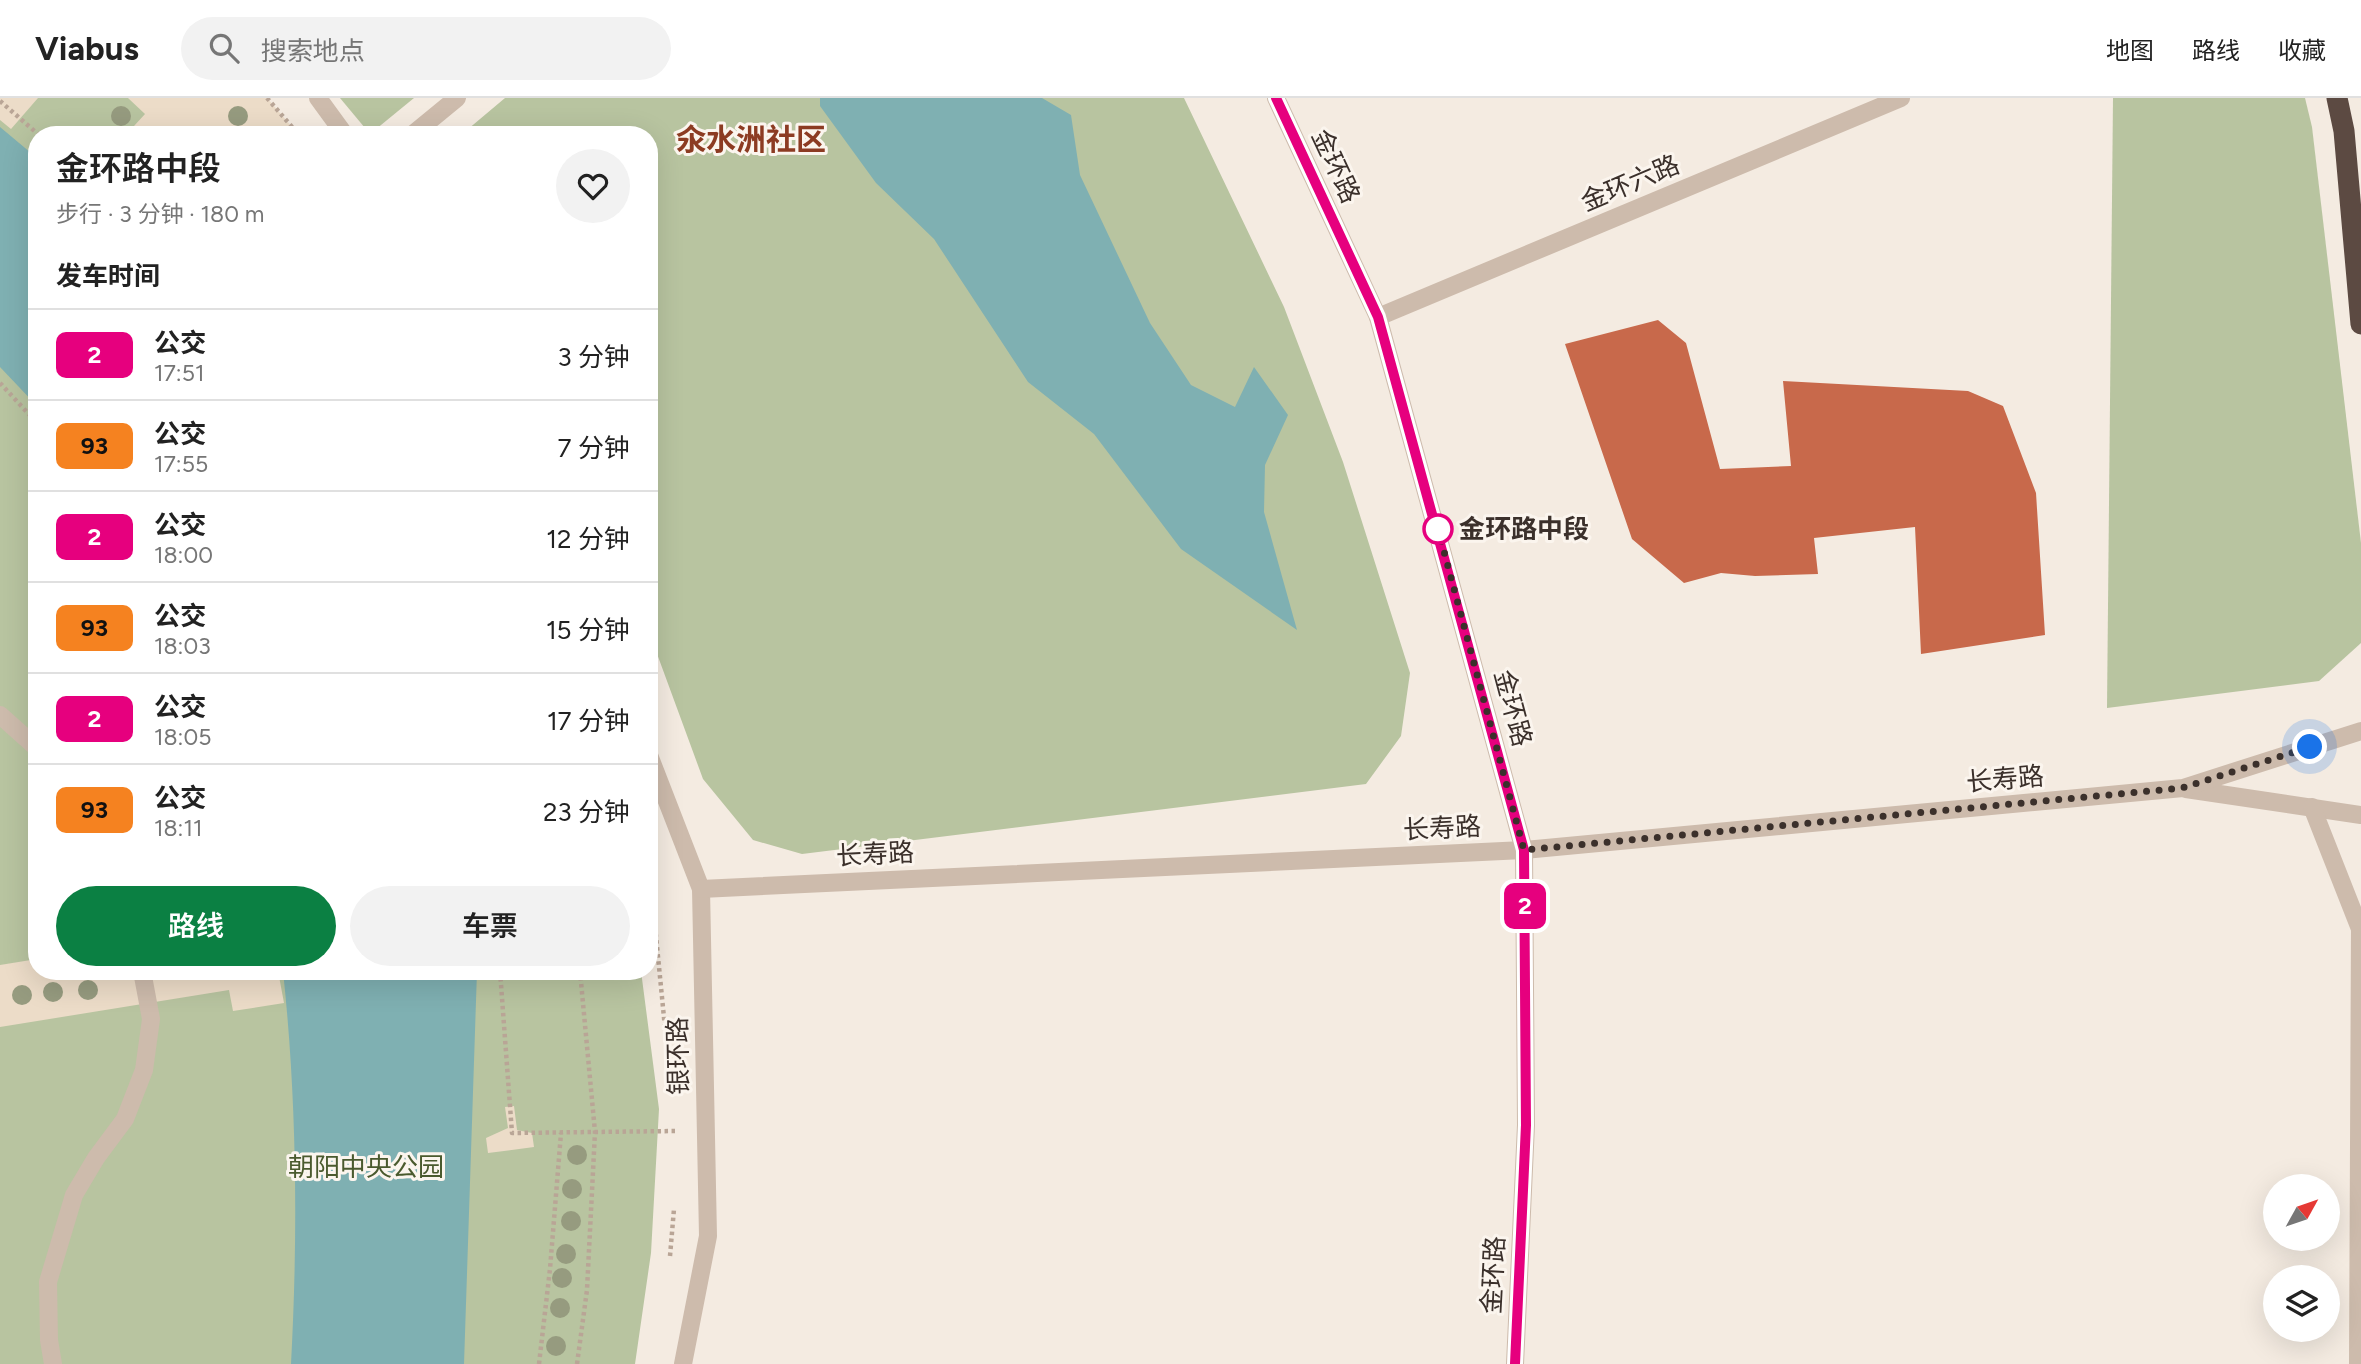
<!DOCTYPE html>
<html lang="zh">
<meta charset="utf-8">
<style>
:root{--surface:#fff;--page:#f2f2f2;--text:#222;--muted:#767676;--line:#e0e0e0;--accent:#0b8043}
body{margin:0;font-family:Figtree,"Noto Sans SC",sans-serif;background:var(--page);color:var(--text);height:100vh;display:flex;flex-direction:column;font-size:26px;white-space:nowrap}
*{box-sizing:border-box;margin:0}
p{font-size:23px;color:var(--muted)}
.icon{flex:none;width:38px;height:38px;fill:none;stroke:currentColor;stroke-width:2;stroke-linecap:round;stroke-linejoin:round}
.map{position:relative;flex:1;overflow:hidden}
.drawer{position:absolute;left:28px;top:28px;width:630px;height:854px;display:flex;flex-direction:column;background:var(--surface);border-radius:28px;box-shadow:0 7px 28px #0002}
.drawer>*{flex:none}
.badge{padding:0 14px;border-radius:10px;font-size:24px;line-height:46px}
.needle{width:46px;rotate:50deg}
.fabs{position:absolute;left:2263px;top:1076px;display:grid;gap:14px}
.fabs a{display:grid;place-items:center;width:77px;height:77px;border-radius:50%;background:var(--surface);box-shadow:0 7px 28px #0002;font-size:35px}
.you{position:absolute;width:35px;height:35px;margin:-18px;border:5px solid #fff;border-radius:50%;background:#1a73e8;box-shadow:0 0 0 10px #1a73e833}
.map>.badge{position:absolute;translate:-50% -50%;box-shadow:0 0 0 4px #fff}
h2{padding:0 28px;font-size:26px;line-height:63px}
.round{display:grid;place-items:center;flex:none;width:74px;height:74px;border-radius:37px;background:var(--page)}
.head{display:flex;align-items:center;justify-content:space-between;height:119px;padding:0 28px}
h1{font-size:33px;font-weight:600;line-height:52px}
.action{display:flex;gap:14px;margin-top:auto;padding:14px 28px}
.action a{flex:1;height:80px;border-radius:42px;background:var(--accent);color:#fff;font-size:28px;font-weight:600;line-height:80px;text-align:center}
.action a+a{background:var(--page);color:var(--text)}
ul{padding:0;list-style:none}
li{display:flex;align-items:center;gap:21px;height:91px;padding:0 28px;border-top:2px solid var(--line)}
li div{flex:1}
li b{display:block;font-size:26px}
li em{font-style:normal}
li .badge{min-width:77px;font-weight:700;text-align:center}
header{display:flex;align-items:center;gap:42px;box-sizing:border-box;height:98px;padding:0 35px;background:var(--surface);border-bottom:2px solid var(--line)}
header strong{font-size:33px}
nav{display:flex;gap:38px;margin-inline-start:auto;font-size:24px}
.search{width:490px;height:63px;background:var(--page);display:flex;align-items:center;gap:18px;box-sizing:border-box;padding:0 24px;border-radius:38px;color:var(--muted);font-size:26px}
.map>svg:first-child{display:block}
.green{fill:#b8c4a0}
.plaza{fill:#ecdcc8}
.water{fill:#7fb0b2}
.building{fill:#c8694b}
.lines{fill:none;stroke-linecap:round;stroke-linejoin:round}
.path{stroke:#b9a596;stroke-width:4.5;stroke-dasharray:3.5 3.5;stroke-linecap:butt}
.minor{stroke:#cdbbac;stroke-width:18}
.highway{stroke:#5c4a42;stroke-width:21}
.tree{fill:#969b7f}
.line-casing{stroke:#fff;stroke-width:16}
.line{stroke:#e6007e;stroke-width:10}
.walk{stroke:#3b302b;stroke-width:7;stroke-dasharray:0 12.6}
.stop-dot{fill:#fff;stroke:#e6007e;stroke-width:3.5}
.labels{text-anchor:middle;stroke-width:6;stroke-linejoin:round;paint-order:stroke}
.street-label{font-size:26px;fill:#3b302b;stroke:#fbf5ee}
.stop-label{font-size:26px;font-weight:bold;fill:#3b302b;stroke:#fbf5ee;text-anchor:start}
.park-label{font-size:26px;fill:#4a5a2e;stroke:#fbf5ee}
.quarter-label{font-size:30px;font-weight:bold;fill:#8c3b22;stroke:#fbf5ee}
</style>
<header>
<strong>Viabus</strong>
<div class="search"><svg class="icon" aria-label="search" viewBox="0 0 24 24"><circle cx="10" cy="10" r="6"/><path d="M15 15l6 6"/></svg>搜索地点</div>
<nav><a>地图</a><a>路线</a><a>收藏</a></nav>
</header>
<div class="map">
<svg width="2361" height="1266" viewBox="0 0 2361 1266">
<rect width="100%" height="100%" fill="#f4ebe1"/>
<!-- green -->
<g class="green">
<polygon points="0,0 231,0 265,37 37,37 37,873 641,873 659,1011 651,1155 635,1266 0,1266"/>
<polygon points="340,0 414,0 370,36"/>
<polygon points="505,0 1184,0 1284,209 1343,364 1410,575 1401,638 1366,686 802,756 753,742 703,681 649,534 649,37 461,37"/>
<polygon points="2113,0 2305,0 2312,29 2361,445 2361,545 2319,583 2107,610"/>
</g>
<!-- plaza -->
<g class="plaza">
<polygon points="0,0 38,0 11,31 0,22"/>
<polygon points="128,0 267,0 299,37 142,37 134,28 145,16"/>
<polygon points="37,861 37,873 278,873 284,905 233,913 229,892 0,929 0,867"/>
<polygon points="514,1008 517,1032 532,1035 534,1049 488,1055 486,1040 508,1030 505,1009"/>
</g>
<!-- water -->
<g class="water">
<polygon points="820,0 1042,0 1071,17 1080,77 1150,225 1191,287 1235,309 1254,269 1288,317 1265,367 1264,414 1297,532 1181,451 1094,336 1028,284 934,141 876,85 820,8"/>
<polygon points="0,29 37,60 37,308 0,269"/>
<path d="M283,873h194l-13,393h-173c7,-130 6,-263 -8,-393z"/>
</g>
<!-- building -->
<polygon class="building" points="1658,222 1686,245 1720,371 1791,368 1783,283 1968,293 2003,308 2036,395 2045,537 1921,556 1915,429 1814,440 1818,476 1755,478 1721,475 1684,485 1632,441 1565,246"/>
<g class="lines">
<!-- path -->
<g class="path">
<polyline points="267,0 299,37"/>
<polyline points="0,3 39,37"/>
<polyline points="0,285 37,325"/>
<polyline points="649,801 655,828 671,991"/>
<polyline points="500,873 512,1035 675,1033"/>
<polyline points="670,1158 674,1111"/>
<polyline points="539,1266 550,1171 561,1035"/>
<polyline points="577,1266 587,1192 595,1034 580,873"/>
</g>
<!-- minor -->
<g class="minor">
<polyline points="318,0 345,37"/>
<polyline points="1276,0 1378,219 1524,752 1526,1027 1515,1266"/>
<polyline points="412,37 457,0"/>
<polyline points="1378,219 1901,0"/>
<polyline points="0,617 37,650"/>
<polyline points="649,657 701,791 708,1138 683,1266"/>
<polyline points="2186,691 2361,717"/>
<polyline points="2312,709 2360,831 2358,1266"/>
<polyline points="701,791 1524,752 2183,690 2361,633"/>
<polyline points="53,1266 49,1242 48,1184 74,1097 96,1060 125,1021 144,972 151,921 142,873"/>
</g>
<!-- highway -->
<polyline class="highway" points="2337,0 2344,33 2361,226"/>
</g>
<!-- trees -->
<g class="tree">
<circle cx="121" cy="18" r="10"/>
<circle cx="238" cy="18" r="10"/>
<circle cx="88" cy="892" r="10"/>
<circle cx="53" cy="894" r="10"/>
<circle cx="22" cy="897" r="10"/>
<circle cx="577" cy="1057" r="10"/>
<circle cx="572" cy="1091" r="10"/>
<circle cx="571" cy="1123" r="10"/>
<circle cx="566" cy="1156" r="10"/>
<circle cx="562" cy="1180" r="10"/>
<circle cx="560" cy="1210" r="10"/>
<circle cx="556" cy="1248" r="10"/>
</g>
<g class="lines">
<!-- line casing -->
<g class="line-casing">
<polyline id="line" points="1276,0 1378,219 1524,752 1526,1027 1515,1266"/>
</g>
<!-- line -->
<use href="#line" class="line"/>
<!-- walk -->
<polyline class="walk" points="1438,431 1524,752 2182,690 2310,649"/>
</g>
<!-- markers -->
<circle class="stop-dot" cx="1438" cy="431" r="14"/>
<g class="labels">
<!-- street labels -->
<g class="street-label">
<text transform="translate(1336 68) rotate(65)" y="9">金环路</text>
<text transform="translate(1630 85) rotate(-23)" y="9">金环六路</text>
<text transform="translate(1513 610) rotate(75)" y="9">金环路</text>
<text transform="translate(2005 681) rotate(-5)" y="9">长寿路</text>
<text transform="translate(1442 730) rotate(-3)" y="9">长寿路</text>
<text transform="translate(875 756) rotate(-3)" y="9">长寿路</text>
<text transform="translate(678 958) rotate(-91)" y="9">银环路</text>
<text transform="translate(1493 1177) rotate(-87)" y="9">金环路</text>
</g>
<!-- stop labels -->
<g class="stop-label">
<text x="1459" y="440">金环路中段</text>
</g>
<!-- park labels -->
<g class="park-label">
<text x="366" y="1078">朝阳中央公园</text>
</g>
<!-- quarter labels -->
<g class="quarter-label">
<text x="751" y="52">氽水洲社区</text>
</g>
</g>
</svg>
<div class="fabs">
<a><svg class="needle" viewBox="-14 -14 28 28"><path d="M0-13l5 13h-10z" fill="#e53935"/><path d="M0 13l5-13h-10z" fill="#767676"/></svg></a>
<a><svg class="icon" aria-label="layers" viewBox="0 0 24 24"><path d="M12 4l9 5-9 5-9-5zM3 14l9 5 9-5"/></svg></a>
</div>
<div class="you" style="left:2310px;top:649px"></div>
<b class="badge" style="left:1525px;top:808px;background:#e6007e;color:#fff">2</b>
<section class="drawer">
<div class="head"><div><h1>金环路中段</h1><p>步行 · 3 分钟 · 180 m</p></div><a class="round"><svg class="icon" aria-label="heart" viewBox="0 0 24 24"><path d="M12 20l-8-8c-3-5 5-10 8-4 3-6 11-1 8 4z"/></svg></a></div>
<h2>发车时间</h2>
<ul>
<li><span class="badge" style="background:#e6007e;color:#fff">2</span><div><b>公交</b><p>17:51</p></div><em>3 分钟</em></li>
<li><span class="badge" style="background:#f58220;color:#111">93</span><div><b>公交</b><p>17:55</p></div><em>7 分钟</em></li>
<li><span class="badge" style="background:#e6007e;color:#fff">2</span><div><b>公交</b><p>18:00</p></div><em>12 分钟</em></li>
<li><span class="badge" style="background:#f58220;color:#111">93</span><div><b>公交</b><p>18:03</p></div><em>15 分钟</em></li>
<li><span class="badge" style="background:#e6007e;color:#fff">2</span><div><b>公交</b><p>18:05</p></div><em>17 分钟</em></li>
<li><span class="badge" style="background:#f58220;color:#111">93</span><div><b>公交</b><p>18:11</p></div><em>23 分钟</em></li>
</ul>
<div class="action"><a>路线</a><a>车票</a></div>
</section>
</div>
